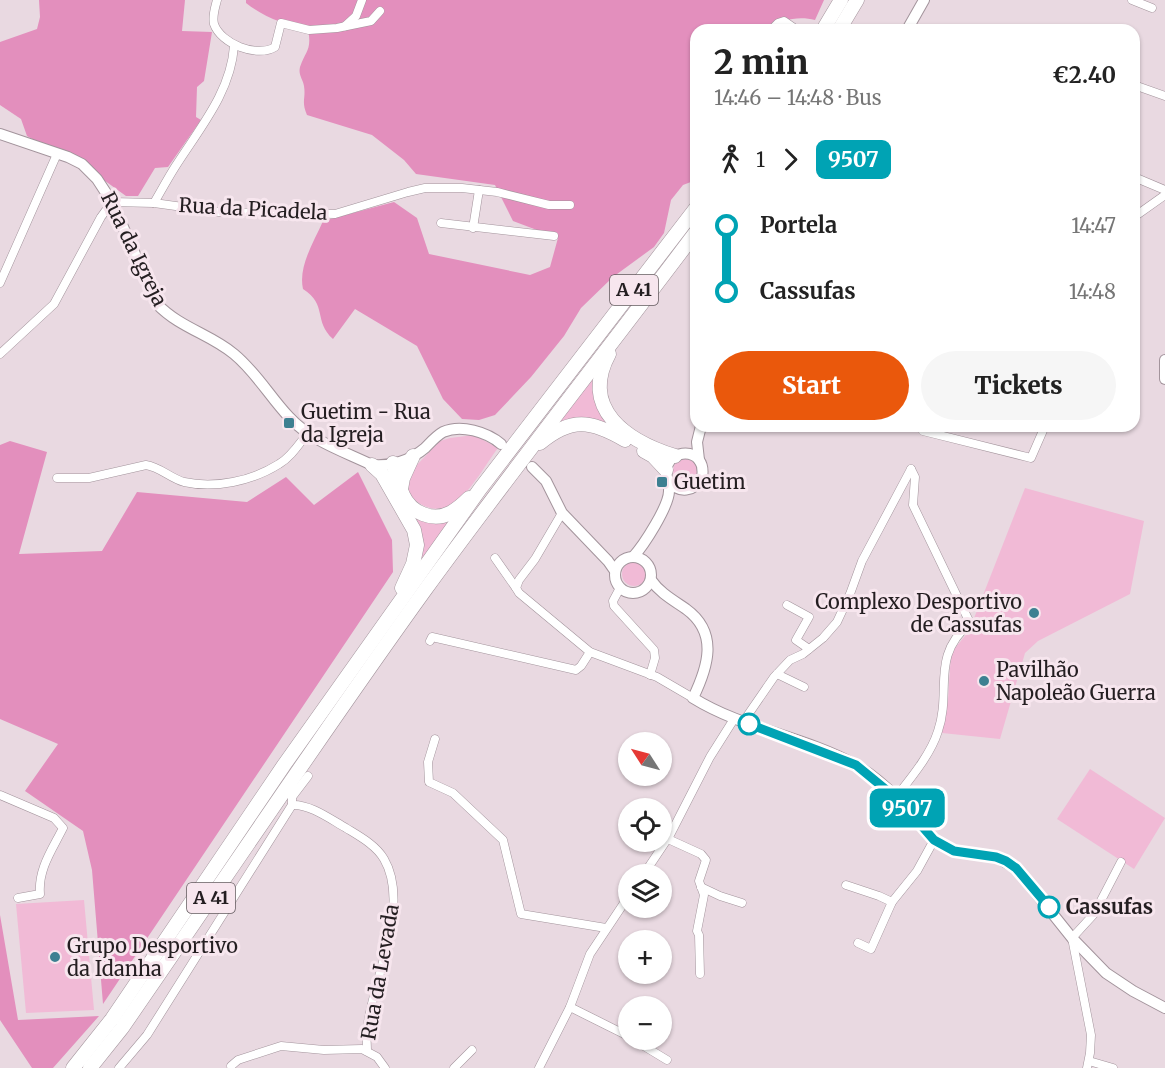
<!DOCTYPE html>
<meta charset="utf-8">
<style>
:root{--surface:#fff;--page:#f6f6f6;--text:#222;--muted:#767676;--accent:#ea580c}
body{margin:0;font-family:Merriweather,serif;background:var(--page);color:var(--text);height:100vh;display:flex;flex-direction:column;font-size:22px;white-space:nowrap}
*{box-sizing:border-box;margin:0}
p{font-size:20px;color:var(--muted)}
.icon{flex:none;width:33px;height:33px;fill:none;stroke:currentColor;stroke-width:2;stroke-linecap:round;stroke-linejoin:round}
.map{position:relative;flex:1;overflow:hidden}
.side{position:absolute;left:690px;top:24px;width:450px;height:408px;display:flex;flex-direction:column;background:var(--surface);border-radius:18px;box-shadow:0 2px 4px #0004}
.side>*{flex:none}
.badge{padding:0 12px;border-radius:9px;font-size:21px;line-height:39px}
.needle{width:39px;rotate:306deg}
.tools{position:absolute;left:618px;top:732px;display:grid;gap:12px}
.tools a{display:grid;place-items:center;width:54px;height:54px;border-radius:50%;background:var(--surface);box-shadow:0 2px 4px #0004;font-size:30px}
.map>.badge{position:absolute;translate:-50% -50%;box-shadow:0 0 0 3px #fff}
.legs{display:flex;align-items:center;gap:9px;height:66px;padding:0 24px;font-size:20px}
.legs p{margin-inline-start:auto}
.headline{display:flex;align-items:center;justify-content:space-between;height:102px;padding:0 24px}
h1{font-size:33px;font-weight:800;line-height:45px}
.action{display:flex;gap:12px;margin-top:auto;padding:12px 24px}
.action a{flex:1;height:69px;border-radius:36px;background:var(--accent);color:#fff;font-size:24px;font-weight:800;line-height:69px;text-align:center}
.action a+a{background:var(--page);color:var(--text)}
ul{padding:0 24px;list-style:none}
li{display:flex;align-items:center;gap:21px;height:66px;font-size:22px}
li i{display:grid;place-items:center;width:9px;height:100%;margin:0 8px;background:currentColor}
li i::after{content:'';width:15px;height:15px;margin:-8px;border:4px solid;border-radius:50%;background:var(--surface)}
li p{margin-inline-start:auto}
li:first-child i{background:linear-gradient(#0000 50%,currentColor 0)}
li:last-child i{background:linear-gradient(currentColor 50%,#0000 0)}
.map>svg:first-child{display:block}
.green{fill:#f1bad6}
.forest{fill:#e38fbd}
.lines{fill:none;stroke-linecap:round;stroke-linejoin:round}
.street-casing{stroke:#a3949c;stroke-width:9}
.secondary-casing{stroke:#a3949c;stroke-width:12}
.highway-casing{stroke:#a3949c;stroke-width:15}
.street{stroke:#fff;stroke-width:8}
.secondary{stroke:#fff;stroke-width:10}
.highway{stroke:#fff;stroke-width:14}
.line-1-casing{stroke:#fff;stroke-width:14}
.line-1{stroke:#00a3b4;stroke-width:9}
.poi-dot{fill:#3d8091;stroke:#f7e6ee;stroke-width:2}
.stop-1-dot{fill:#fff;stroke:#00a3b4;stroke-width:3}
.labels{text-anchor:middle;stroke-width:6;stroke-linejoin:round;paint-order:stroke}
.shield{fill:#f7e6ee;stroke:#635a5e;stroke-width:1.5}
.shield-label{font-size:18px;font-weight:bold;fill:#241e21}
.street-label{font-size:20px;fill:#241e21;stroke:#f7e6ee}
.poi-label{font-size:20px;fill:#241e21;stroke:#f7e6ee;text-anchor:start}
.stop-label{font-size:20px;font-weight:bold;fill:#241e21;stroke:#f7e6ee;text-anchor:start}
</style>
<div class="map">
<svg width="1165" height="1068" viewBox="0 0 1165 1068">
<rect width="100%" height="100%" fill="#e9d9e1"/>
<!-- green -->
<g class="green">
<polygon points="598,372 612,425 557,425"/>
<path d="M474,435l24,13c-22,29 -47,86 -88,48l-3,-14 4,-11 29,-30 10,-3z"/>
<circle cx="685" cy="471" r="12"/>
<polygon points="1025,488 1144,521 1130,594 1038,641 1025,653 1000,739 942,733 948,700 951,653 969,631"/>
<polygon points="454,516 420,561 414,517"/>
<circle cx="634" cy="574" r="12"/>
<polygon points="1090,769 1165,818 1134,869 1057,819"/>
<polygon points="84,900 94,1010 26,1013 16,904"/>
</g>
<!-- forest -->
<g class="forest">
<polygon points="39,0 185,0 182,31 212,32 204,81 197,87 196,117 201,120 168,167 155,168 138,196 126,196 101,178 27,136 21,119 0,105 0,42 37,29 40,17"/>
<path d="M246,0h578l-9,20c-16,-4 -34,-1 -46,10h-73v150l-13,5 -12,15 -7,33 -10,14 -41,30 -32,31 -17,28 -33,41 -36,38 -16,5 -17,-1 -19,-20 -26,-53 -62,-37 -22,30c-20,-18 -5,-34 -30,-50 -5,-23 11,-47 20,-68l71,-19 23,16 12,36 101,21 20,-8 8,-29 -45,-17 -18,-36 -79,-11 -12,-14 -32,-25 -65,-20c-6,-14 -1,-16 -3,-29 -1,-7 -6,-11 -4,-19 6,-17 12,-17 8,-38 -23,-4 -44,-12 -62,-26z"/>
<polygon points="10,441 47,452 19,554 102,551 137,492 247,502 286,477 314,505 358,472 392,540 393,572 103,1004 92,870 83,831 25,791 58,744 0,719 0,445"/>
<polygon points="0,915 18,1020 99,1016 53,1068 32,1068 0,1020"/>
</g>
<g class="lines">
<!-- street casing -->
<g class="street-casing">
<g id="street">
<path d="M217,0c-2,8 -5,16 -3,24 7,20 43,34 61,23l6,-24 28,7 28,-2 34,-7 9,-10"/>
<polyline points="1132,0 1152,8"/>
<polyline points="345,26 356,16 362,0"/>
<polyline points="771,30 778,23 784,21 797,30"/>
<polyline points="1134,85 1165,96"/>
<polyline points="1134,177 1165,190"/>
<path d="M154,203c7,-12 14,-25 21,-36 24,-38 56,-75 59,-121"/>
<polyline points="1134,217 1165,195"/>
<polyline points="441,223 554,236"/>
<polyline points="473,228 479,190"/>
<polyline points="0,283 57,154"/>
<polyline points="0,354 54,304 101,217 112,202 154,203 219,212 335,214 408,192 425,188 462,188 497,192 549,205 570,205"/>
<polyline points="923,431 1031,458 1045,426"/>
<path d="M57,478h32l57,-13c14,2 24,13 38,17 31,7 68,-1 95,-18 12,-7 20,-20 28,-30"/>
<polyline points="562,513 535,559 519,580 516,588 519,593 590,652 657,677 693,698"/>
<polyline points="495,558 516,588"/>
<polyline points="620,588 613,601 614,606 654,650 655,658 650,675"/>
<polyline points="787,605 809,617 796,640 809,649"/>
<polyline points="430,641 432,637 576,670 581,666 590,652"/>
<polyline points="777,674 804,687"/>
<polyline points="743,722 774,677 790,660 803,654 823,638 837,622 850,594 862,561 911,469"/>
<polyline points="435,739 428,762 429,782 453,793 503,840 521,914 606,928"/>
<path d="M0,795l54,23 9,10c-11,22 -25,41 -23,66l-22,4"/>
<path d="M896,797c15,-19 35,-43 42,-66 14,-41 -8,-74 32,-108l-57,-118 2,-28 -4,-8"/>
<path d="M292,805c18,-1 38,14 54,23 13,8 30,17 38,31 27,46 -11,120 -17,170 -1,7 0,15 0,22"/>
<polyline points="668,839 701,854 706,860 699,881 704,895 697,931 699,935 700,974"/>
<polyline points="644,874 670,835 710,757 734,719"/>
<polyline points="846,885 879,896 892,902"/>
<polyline points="701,887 720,896 742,903"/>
<polyline points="858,943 871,949 892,902 917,871 934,840"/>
<polyline points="570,1007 628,1036"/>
<polyline points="634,1040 667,1060"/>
<polyline points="1089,1061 1113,1068"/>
<polyline points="231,1066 238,1060 281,1046 324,1050 362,1049 377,1057 385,1068"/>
<polyline points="119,1068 147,1035 292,805 292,797 308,776"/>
<polyline points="454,1068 472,1050"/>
<polyline points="539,1068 570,1007 590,954 628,897"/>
<polyline points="1087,1068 1090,1053 1091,1035 1072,938 1094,914 1121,862"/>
</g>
</g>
<!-- secondary casing -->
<g class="secondary-casing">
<g id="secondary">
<polyline points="907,30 924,0"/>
<path d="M0,134l68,23 14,7 15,15 15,23 45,102c23,24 53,30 77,50 22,18 36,43 55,63 22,24 54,34 83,48 19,2 39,-5 53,-17 6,-6 11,-12 18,-16 18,-8 44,0 58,12"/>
<polyline points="1165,360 1165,379"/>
<polyline points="699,460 697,442 701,426"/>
<polyline points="532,467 546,481 562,513 608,561 615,571"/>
<circle cx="633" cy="575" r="18"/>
<path d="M633,557c11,-12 36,-51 36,-66 1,-9 -6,-18 -1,-27 5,-12 23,-14 31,-4 4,5 4,12 3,18 -8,14 -23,16 -33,3"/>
<path d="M651,580c9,13 22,20 35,29 33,24 22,58 7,89 50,31 110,38 161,66 32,18 57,48 80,76l19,11 43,6 20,11 56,70 34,35 27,18 32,17"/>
</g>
</g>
<!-- highway casing -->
<g class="highway-casing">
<g id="highway">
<polyline points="823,30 841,0"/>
<polyline points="839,30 857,0"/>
<path d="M609,354c-30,55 18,87 66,102"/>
<path d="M540,443c31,-26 51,-23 85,-3"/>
<polyline points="644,451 653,456 666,470"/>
<path d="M393,463c3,10 5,22 10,32 8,18 30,27 47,18 7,-4 14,-10 19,-15"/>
<polyline points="372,465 382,474 414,530 417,545 413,564 402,588"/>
<polyline points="401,489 403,478 413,456"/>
<polyline points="73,1068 112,1019 284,765 480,489 696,208"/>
<path d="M90,1068l32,-40c101,-146 199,-294 303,-438 88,-121 181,-238 271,-358"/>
</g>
</g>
<!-- street -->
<use href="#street" class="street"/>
<!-- secondary -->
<use href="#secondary" class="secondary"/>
<!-- highway -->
<use href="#highway" class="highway"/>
</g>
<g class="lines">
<!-- line-1 casing -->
<g class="line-1-casing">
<polyline id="line-1" points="749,724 856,765 901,802 934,840 954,851 996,857 1006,861 1016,868 1049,907"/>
</g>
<!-- line-1 -->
<use href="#line-1" class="line-1"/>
</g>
<!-- markers -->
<g class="poi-dot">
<rect x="283" y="417" width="12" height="12" rx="3"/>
<rect x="656" y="476" width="12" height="12" rx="3"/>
<circle cx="1034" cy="613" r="6"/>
<circle cx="984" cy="681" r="6"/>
<circle cx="55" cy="957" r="6"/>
</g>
<g class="stop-1-dot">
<circle cx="749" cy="724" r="10"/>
<circle cx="1049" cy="907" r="10"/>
</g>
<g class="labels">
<!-- shield labels -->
<g class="shield">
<rect x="610" y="275" width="48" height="30" rx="4.5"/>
<rect x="187" y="883" width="48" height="30" rx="4.5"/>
</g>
<g class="shield-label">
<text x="634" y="296">A 41</text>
<text x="211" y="904">A 41</text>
</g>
<!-- street labels -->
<g class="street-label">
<text transform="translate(253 209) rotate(3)" y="7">Rua da Picadela</text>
<text transform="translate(134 249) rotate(64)" y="7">Rua da Igreja</text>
<text transform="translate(380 972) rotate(-80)" y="7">Rua da Levada</text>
</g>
<!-- poi labels -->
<g class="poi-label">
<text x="301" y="419">Guetim - Rua<tspan x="301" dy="23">da Igreja</tspan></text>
<text x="674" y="489">Guetim</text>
<text x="1022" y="609" text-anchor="end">Complexo Desportivo<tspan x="1022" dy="23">de Cassufas</tspan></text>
<text x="996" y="677">Pavilhão<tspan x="996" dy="23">Napoleão Guerra</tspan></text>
<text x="67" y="953">Grupo Desportivo<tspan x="67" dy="23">da Idanha</tspan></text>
</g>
<!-- stop labels -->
<g class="stop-label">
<text x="1066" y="914">Cassufas</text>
</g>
</g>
</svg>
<div class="tools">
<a><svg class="needle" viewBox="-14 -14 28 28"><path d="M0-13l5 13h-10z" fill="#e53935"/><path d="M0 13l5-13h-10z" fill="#767676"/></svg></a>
<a><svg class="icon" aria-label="locate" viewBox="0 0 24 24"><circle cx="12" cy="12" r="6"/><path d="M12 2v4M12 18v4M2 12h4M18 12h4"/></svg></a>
<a><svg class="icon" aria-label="layers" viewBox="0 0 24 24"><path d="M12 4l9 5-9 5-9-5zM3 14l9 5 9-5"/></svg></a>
<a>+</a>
<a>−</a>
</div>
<b class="badge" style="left:907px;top:808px;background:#00a3b4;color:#fff">9507</b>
<section class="side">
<div class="headline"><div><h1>2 min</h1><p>14:46 – 14:48 · Bus</p></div><b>€2.40</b></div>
<div class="legs"><svg class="icon" aria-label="walk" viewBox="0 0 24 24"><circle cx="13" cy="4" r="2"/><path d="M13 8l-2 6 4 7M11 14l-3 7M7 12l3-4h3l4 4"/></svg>1<svg class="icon" aria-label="forward" viewBox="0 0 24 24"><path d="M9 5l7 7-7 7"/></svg><b class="badge" style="background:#00a3b4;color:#fff">9507</b></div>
<ul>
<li><i style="color:#00a3b4"></i><b>Portela</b><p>14:47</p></li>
<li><i style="color:#00a3b4"></i><b>Cassufas</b><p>14:48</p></li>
</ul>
<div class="action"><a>Start</a><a>Tickets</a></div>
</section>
</div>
